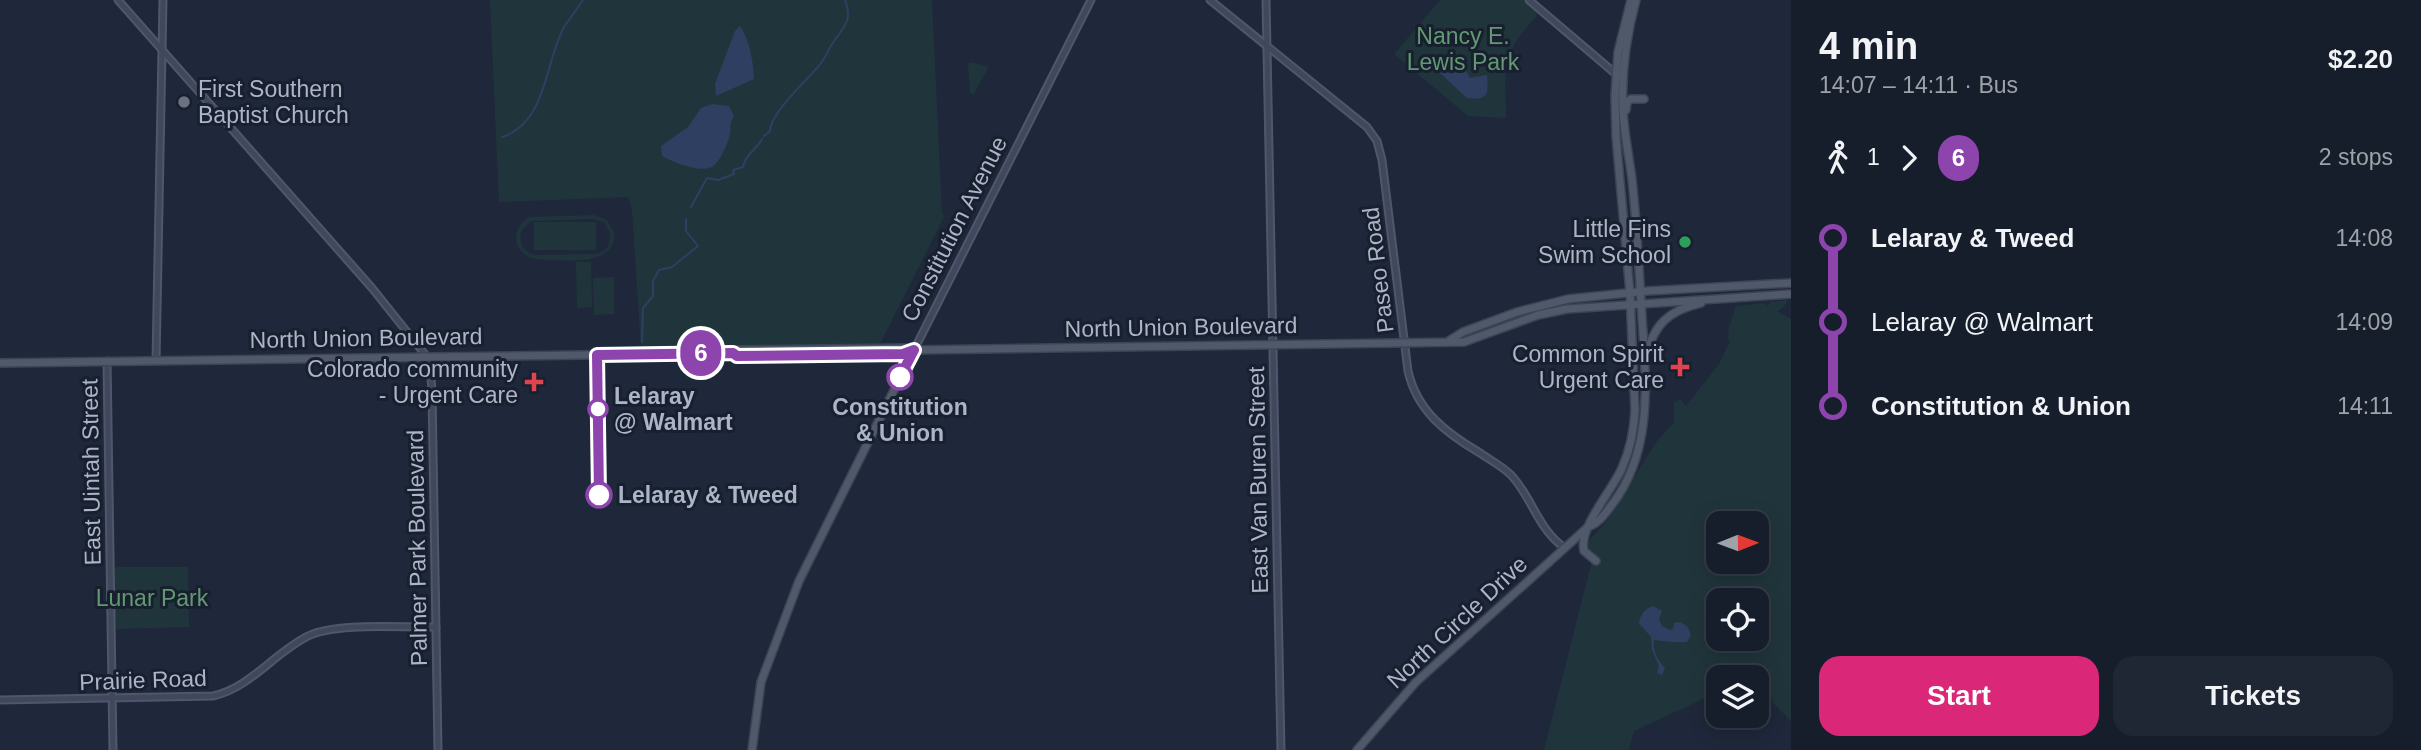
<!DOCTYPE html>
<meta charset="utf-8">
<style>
:root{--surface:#161e2c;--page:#1f2734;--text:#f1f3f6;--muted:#9ea2a9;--line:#353c48;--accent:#db2777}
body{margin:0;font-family:Arial,sans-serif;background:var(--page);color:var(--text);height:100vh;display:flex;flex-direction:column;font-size:26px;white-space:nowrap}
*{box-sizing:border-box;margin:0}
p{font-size:23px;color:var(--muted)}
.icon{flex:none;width:38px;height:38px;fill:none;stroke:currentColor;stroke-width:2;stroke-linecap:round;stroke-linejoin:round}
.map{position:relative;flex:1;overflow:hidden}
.sheet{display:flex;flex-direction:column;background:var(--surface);width:630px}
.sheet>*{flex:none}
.badge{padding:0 14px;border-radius:23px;font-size:24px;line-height:46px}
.needle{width:46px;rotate:89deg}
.fabs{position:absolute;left:1706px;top:511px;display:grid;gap:14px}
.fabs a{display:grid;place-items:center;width:63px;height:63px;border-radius:14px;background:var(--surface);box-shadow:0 4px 18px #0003,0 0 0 2px var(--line);font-size:35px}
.map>.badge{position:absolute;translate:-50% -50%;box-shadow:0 0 0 4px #fff}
.legs{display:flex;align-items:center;gap:10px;height:77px;padding:0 28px;font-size:23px}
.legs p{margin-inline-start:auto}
.head{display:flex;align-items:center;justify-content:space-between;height:119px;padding:0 28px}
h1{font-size:38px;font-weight:800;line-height:52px}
.primary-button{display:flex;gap:14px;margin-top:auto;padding:14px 28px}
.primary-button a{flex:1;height:80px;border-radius:21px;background:var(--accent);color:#fff;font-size:28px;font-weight:800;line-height:80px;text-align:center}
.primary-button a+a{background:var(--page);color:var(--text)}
ul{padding:0 28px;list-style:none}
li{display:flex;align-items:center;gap:24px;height:84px;font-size:26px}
li i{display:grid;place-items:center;width:10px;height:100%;margin:0 9px;background:currentColor}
li i::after{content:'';width:18px;height:18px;margin:-9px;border:5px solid;border-radius:50%;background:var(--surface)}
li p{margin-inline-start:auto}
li:first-child i{background:linear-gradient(#0000 50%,currentColor 0)}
li:last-child i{background:linear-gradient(currentColor 50%,#0000 0)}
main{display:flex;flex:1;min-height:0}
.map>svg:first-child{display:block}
.green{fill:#20353b;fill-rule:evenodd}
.water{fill:#2e3f61}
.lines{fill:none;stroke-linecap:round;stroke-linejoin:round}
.stream{stroke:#2e3f61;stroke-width:2}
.secondary-casing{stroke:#505768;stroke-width:9}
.primary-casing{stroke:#3c4354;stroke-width:10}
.secondary{stroke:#40485d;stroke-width:5}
.primary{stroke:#50596a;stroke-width:7}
.line-1-casing{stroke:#fff;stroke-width:16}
.line-1{stroke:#8e44ad;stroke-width:10}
.worship-dot{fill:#6b7280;stroke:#181f2e;stroke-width:2.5}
.leisure-dot{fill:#2e9e5b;stroke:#181f2e;stroke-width:2.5}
.health-dot{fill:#e0444e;stroke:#181f2e;stroke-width:2.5}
.stop-1-dot{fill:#fff;stroke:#8e44ad;stroke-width:3.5}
.labels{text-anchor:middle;stroke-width:6;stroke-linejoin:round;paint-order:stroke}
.park-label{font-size:23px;fill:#629973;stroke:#181f2e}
.poi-label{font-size:23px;fill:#acb4c7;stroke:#181f2e;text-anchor:end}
.street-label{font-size:23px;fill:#acb4c7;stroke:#181f2e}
.stop-label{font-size:23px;font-weight:bold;fill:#acb4c7;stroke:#181f2e;text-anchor:start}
</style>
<main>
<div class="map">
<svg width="1791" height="750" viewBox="0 0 1791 750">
<rect width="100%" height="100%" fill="#1e283a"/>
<!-- green -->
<g class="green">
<polygon points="490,0 932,0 942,214 945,215 881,342 875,346 641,349 632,210 628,197 499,202"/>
<path d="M1440,0h84l14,12 -2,5c-8,9 -18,19 -23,30 -11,20 -7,48 -7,71l-38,-2 -73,-61v-2z"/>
<polygon points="970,62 987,66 988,68 973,95 970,92 968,64"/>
<path d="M594,215l13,5 7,12c3,37 -53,28 -78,27 -23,-5 -27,-30 -7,-42zM593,219l11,3 7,12 -3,12 -4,5 -8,3 -62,1c-12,-4 -16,-14 -12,-25l9,-9z"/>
<rect x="534" y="222" width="62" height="28"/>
<polygon points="576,262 591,262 592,307 577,308"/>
<polygon points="614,277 614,314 594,315 593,278"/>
<path d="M1788,300l-4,7 -7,4 14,8v402l-17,-17 -17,-29 -6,2h-33v15l-84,39 -5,19h-85l49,-193 -5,-4v-11l18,-20 51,-81 17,-19v-20l6,-3 6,7 33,-42 11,-23 -2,-2 1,-12 7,-21 29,-3 3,3 2,-4zM1718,523h39v39h-39zM1718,600h39v39h-39z"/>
<polygon points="116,567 188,567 189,627 114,629 114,570"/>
</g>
<!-- water -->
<g class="water">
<path d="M740,26c10,15 13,35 14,53l-38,17 -1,-12 20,-53z"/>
<path d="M1451,58l10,4 9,16 17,-3c1,18 3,26 -20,23l-26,-24 -3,-8 6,-6z"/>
<path d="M712,104l17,2 5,10c-6,8 -2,13 -5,22 -2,7 -10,25 -17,29 -13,6 -39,-5 -50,-11l-1,-10 27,-19 13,-19z"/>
<path d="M1653,606l9,5 -3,8 3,7 8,4 3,-1 1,-6 6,-1 7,4 4,9 -4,7c-12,1 -22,-1 -33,-2 -2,10 4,21 11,28l-3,7 -5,-2 2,-7 -7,-16 -1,-13 -12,-14c1,-8 6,-15 14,-17z"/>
</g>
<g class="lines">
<!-- stream -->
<g class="stream">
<path d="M764,136l6,-5c1,-20 38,-51 51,-68 5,-6 7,-13 11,-19 12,-18 21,-22 13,-44"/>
<path d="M502,137c45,-14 43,-76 62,-110 6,-9 13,-18 19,-27"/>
<path d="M691,207l16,-29 11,2 16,-6 -1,-4 10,-3c2,-12 13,-17 19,-28"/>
<polyline points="642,342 643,308 653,296 653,281 659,270 672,267 698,246 686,231 686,219"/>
</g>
<!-- secondary casing -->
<g class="secondary-casing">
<g id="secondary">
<polyline points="118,0 372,288 427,357 430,365 432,391 438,750"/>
<path d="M1210,0l157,127 10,14 5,19 26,211c9,40 38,62 72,82 10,7 22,13 31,22 21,22 27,55 54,73"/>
<polyline points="1266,0 1281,750"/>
<polyline points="1529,0 1617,75"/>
<polyline points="914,350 1091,0"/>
<polyline points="107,361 113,750"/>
<polyline points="156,361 163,0"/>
<path d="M0,700l213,-4c37,-8 61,-43 95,-60 30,-14 94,-8 128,-9"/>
</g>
</g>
<!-- primary casing -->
<g class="primary-casing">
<g id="primary">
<polyline points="1626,110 1627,102 1631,99 1644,99"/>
<polyline points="1450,340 1463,332 1517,312 1568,299 1647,291 1791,283"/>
<polyline points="733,353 737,356 903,353 913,350"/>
<path d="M1647,356c6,-32 23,-46 54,-53"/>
<polyline points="0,363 733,353 736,350 908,348 914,350 1464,342 1538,315 1567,309 1791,294"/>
<path d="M1596,561l-12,-10c-6,-23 28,-60 38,-83 8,-18 12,-38 13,-58l-5,-117 -14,-157 -1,-41 3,-43 13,-52"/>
<polyline points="752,750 761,682 799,581 914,350"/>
<path d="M1357,750l59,-68 172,-155c11,-4 16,-12 23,-21 43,-55 35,-125 31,-189 -3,-46 -5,-93 -10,-138 -3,-23 -8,-46 -9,-69 -2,-38 3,-73 13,-110"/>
</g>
</g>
<!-- secondary -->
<use href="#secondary" class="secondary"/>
<!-- primary -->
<use href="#primary" class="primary"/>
</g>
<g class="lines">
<!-- line-1 casing -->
<g class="line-1-casing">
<polyline id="line-1" points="599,495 597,355 733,353 737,356 903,354 914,350 900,377"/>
</g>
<!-- line-1 -->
<use href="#line-1" class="line-1"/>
</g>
<!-- markers -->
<circle class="worship-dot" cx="184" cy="102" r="7"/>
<circle class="leisure-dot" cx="1685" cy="242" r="7"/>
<g class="health-dot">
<path d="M1676.5 356.5h7v7h7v7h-7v7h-7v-7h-7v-7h7z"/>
<path d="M530.5 371.5h7v7h7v7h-7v7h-7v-7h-7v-7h7z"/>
</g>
<g class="stop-1-dot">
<circle cx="900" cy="377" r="12"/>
<circle cx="598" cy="409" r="9"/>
<circle cx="599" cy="495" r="12"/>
</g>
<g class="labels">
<!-- park labels -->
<g class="park-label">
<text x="1463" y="44">Nancy E.<tspan x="1463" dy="26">Lewis Park</tspan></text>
<text x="152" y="606">Lunar Park</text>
</g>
<!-- poi labels -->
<g class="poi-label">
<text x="198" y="97" text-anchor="start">First Southern<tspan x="198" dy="26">Baptist Church</tspan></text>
<text x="1671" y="237">Little Fins<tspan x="1671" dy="26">Swim School</tspan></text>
<text x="1664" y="362">Common Spirit<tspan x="1664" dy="26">Urgent Care</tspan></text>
<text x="518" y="377">Colorado community<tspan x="518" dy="26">- Urgent Care</tspan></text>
</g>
<!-- street labels -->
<g class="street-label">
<text transform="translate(954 229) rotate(-63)" y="8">Constitution Avenue</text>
<text transform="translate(1378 270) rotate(-97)" y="8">Paseo Road</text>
<text transform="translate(1181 327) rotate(-1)" y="8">North Union Boulevard</text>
<text transform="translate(366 338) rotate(-1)" y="8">North Union Boulevard</text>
<text transform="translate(91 472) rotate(-91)" y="8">East Uintah Street</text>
<text transform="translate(1258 480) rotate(-91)" y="8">East Van Buren Street</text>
<text transform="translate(417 548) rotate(-91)" y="8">Palmer Park Boulevard</text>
<text transform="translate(1457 622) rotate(-43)" y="8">North Circle Drive</text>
<text transform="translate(143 680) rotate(-2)" y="8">Prairie Road</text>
</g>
<!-- stop labels -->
<g class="stop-label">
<text x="614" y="404">Lelaray<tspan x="614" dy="26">@ Walmart</tspan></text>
<text x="900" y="415" text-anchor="middle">Constitution<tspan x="900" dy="26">&amp; Union</tspan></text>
<text x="618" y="503">Lelaray &amp; Tweed</text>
</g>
</g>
</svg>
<div class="fabs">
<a><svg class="needle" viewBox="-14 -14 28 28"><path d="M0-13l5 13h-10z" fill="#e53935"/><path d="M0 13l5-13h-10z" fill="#9ea2a9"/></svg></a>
<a><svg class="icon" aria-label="locate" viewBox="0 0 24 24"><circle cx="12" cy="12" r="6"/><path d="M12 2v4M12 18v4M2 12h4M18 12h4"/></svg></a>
<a><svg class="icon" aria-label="layers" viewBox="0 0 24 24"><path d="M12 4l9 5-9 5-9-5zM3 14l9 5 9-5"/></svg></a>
</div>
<b class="badge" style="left:701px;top:353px;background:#8e44ad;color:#fff">6</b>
</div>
<section class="sheet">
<div class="head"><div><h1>4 min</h1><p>14:07 – 14:11 · Bus</p></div><b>$2.20</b></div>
<div class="legs"><svg class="icon" aria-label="walk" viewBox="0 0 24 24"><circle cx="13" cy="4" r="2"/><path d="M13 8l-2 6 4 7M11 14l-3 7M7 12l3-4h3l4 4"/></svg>1<svg class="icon" aria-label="forward" viewBox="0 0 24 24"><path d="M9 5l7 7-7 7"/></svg><b class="badge" style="background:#8e44ad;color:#fff">6</b><p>2 stops</p></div>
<ul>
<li><i style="color:#8e44ad"></i><b>Lelaray &amp; Tweed</b><p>14:08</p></li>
<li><i style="color:#8e44ad"></i><span>Lelaray @ Walmart</span><p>14:09</p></li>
<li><i style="color:#8e44ad"></i><b>Constitution &amp; Union</b><p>14:11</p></li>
</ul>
<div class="primary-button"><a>Start</a><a>Tickets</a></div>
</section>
</main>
